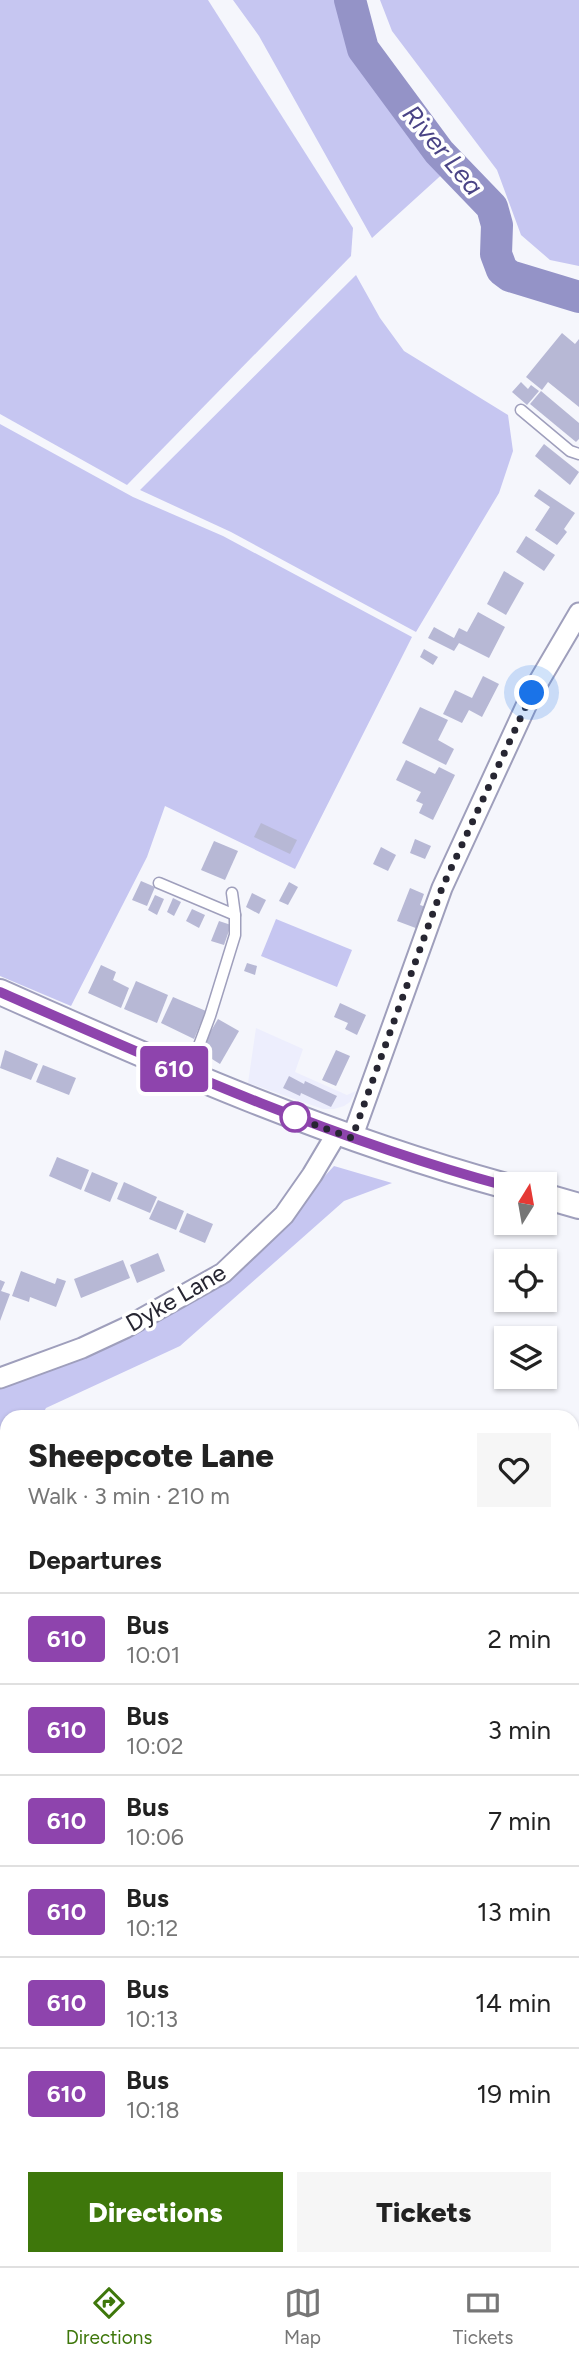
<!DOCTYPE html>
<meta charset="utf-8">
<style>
:root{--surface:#fff;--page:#f6f6f6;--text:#222;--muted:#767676;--line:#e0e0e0;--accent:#3e770b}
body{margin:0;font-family:Figtree,sans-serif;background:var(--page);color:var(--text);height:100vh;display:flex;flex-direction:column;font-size:26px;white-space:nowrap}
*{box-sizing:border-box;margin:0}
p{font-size:23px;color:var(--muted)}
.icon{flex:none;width:38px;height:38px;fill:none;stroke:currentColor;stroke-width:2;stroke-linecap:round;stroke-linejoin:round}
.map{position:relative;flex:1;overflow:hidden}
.details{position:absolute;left:0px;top:1410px;width:579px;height:856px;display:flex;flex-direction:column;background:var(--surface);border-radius:21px 21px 0 0;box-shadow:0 2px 5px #0004}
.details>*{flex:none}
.badge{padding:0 14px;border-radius:5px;font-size:24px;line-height:46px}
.needle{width:46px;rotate:11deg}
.fabs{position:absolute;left:494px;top:1172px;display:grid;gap:14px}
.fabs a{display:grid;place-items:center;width:63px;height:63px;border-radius:0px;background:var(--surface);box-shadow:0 2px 5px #0004;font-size:35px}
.you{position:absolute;width:35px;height:35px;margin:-18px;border:5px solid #fff;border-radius:50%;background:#1a73e8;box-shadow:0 0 0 10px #1a73e833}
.map>.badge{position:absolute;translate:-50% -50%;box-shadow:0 0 0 4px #fff}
h2{padding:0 28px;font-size:26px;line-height:63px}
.round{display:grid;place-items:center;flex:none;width:74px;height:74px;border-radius:0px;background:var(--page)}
.summary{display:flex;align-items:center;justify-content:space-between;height:119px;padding:0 28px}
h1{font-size:33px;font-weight:800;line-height:52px}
.cta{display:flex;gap:14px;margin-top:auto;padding:14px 28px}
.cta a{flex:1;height:80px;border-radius:0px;background:var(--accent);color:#fff;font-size:28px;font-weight:800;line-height:80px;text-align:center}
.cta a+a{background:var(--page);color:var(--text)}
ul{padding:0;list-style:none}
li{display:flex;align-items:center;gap:21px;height:91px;padding:0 28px;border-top:2px solid var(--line)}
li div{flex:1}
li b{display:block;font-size:26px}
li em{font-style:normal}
li .badge{min-width:77px;font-weight:700;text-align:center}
.menu{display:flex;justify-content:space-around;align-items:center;height:98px;border-top:2px solid var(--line);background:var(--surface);font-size:19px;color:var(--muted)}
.menu a{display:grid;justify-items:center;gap:4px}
.menu .on{color:var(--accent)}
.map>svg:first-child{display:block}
.built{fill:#edeefd}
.green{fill:#c6c6f1}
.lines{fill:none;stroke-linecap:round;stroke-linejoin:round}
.river{stroke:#9493c7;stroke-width:32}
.building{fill:#b7b8d5}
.service-casing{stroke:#9f9fbc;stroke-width:13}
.minor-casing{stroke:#9f9fbc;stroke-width:23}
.tertiary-casing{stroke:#9f9fbc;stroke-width:28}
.service{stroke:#fff;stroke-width:10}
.minor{stroke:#fff;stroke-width:19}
.tertiary{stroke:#fff;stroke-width:24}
.line-casing{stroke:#fff;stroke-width:16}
.line{stroke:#8e44ad;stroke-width:10}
.walk{stroke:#272632;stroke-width:7;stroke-dasharray:0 12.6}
.stop-dot{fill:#fff;stroke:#8e44ad;stroke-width:3.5}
.labels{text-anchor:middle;stroke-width:7;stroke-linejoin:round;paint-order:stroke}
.street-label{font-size:24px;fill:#272632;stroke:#fff}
.water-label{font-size:26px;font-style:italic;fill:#4a4486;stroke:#fff}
</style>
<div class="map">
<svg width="579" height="2266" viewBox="0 0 579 2266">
<rect width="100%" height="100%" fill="#f5f6fc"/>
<!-- built -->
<polygon class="built" points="256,1028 303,1049 295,1072 347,1095 356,1091 350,1102 344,1106 334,1109 323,1109 248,1083"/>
<!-- green -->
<g class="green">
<polygon points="0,0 208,0 353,228 351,256 127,485 0,414"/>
<polygon points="233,0 340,0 352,40 448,169 372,238 259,36"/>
<polygon points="380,0 579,0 579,266 550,260 521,235 497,170 392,31"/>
<polygon points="356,275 380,318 404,351 508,415 513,451 499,493 416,632 231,532 140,490"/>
<polygon points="0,424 133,497 223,536 412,637 295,869 165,806 147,857 71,1006 0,976"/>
<polygon points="276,919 352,950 337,987 261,956"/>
<polygon points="334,1166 392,1183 344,1201 180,1346 46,1408 41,1417 7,1418 7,1489 0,1508 0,1381 230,1272 291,1213"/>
</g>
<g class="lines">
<!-- river -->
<polyline class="river" points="350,0 363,49 439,152 492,207 497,225 496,254 502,270 510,276 579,297"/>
</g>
<!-- building -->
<g class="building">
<polygon points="562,333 575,344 579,339 579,407 548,382 542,390 526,377"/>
<polygon points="521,382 528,389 531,385 539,391 527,405 512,392"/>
<polygon points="541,391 579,423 579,439 576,442 530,404"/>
<polygon points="544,444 579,472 570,485 535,456"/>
<polygon points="539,489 575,513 564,529 567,532 557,545 535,530 550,507 534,496"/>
<polygon points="526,536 555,555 544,571 516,552"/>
<polygon points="504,571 524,583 506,615 487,604"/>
<polygon points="478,612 505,627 489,658 459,643 454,651 428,638 434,627 454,638 459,628 467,632"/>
<polygon points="424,649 438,657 433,665 420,657"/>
<polygon points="483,676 499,684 482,717 469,710 462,723 443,714 455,690 472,698"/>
<polygon points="420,707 448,720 438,740 454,749 446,765 402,743"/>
<polygon points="406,760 435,774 439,767 455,775 433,820 419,813 423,804 416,801 421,792 396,780"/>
<polygon points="261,823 297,840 290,854 254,837"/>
<polygon points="415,839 431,846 425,859 410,853"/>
<polygon points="214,841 238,851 225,880 201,870"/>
<polygon points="381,847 396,855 388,871 373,864"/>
<polygon points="141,881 155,887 147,906 132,900"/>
<polygon points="289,882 298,887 288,905 279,901"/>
<polygon points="410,888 424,894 420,905 429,908 421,930 397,921"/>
<polygon points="252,893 266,900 259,914 246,907"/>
<polygon points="155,895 164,899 157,915 148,910"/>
<polygon points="173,898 181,902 174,916 167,912"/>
<polygon points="192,909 205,915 199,928 186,921"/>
<polygon points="219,921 231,925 224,945 211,941"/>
<polygon points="247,963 257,966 255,975 244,971"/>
<polygon points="101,965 116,972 113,980 129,988 121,1008 88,993"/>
<polygon points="136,981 168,995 157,1023 124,1009"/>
<polygon points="173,997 206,1011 194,1039 161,1023"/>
<polygon points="340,1003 366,1015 357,1035 345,1029 348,1023 334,1017"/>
<polygon points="218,1019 239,1031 220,1064 199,1051"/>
<polygon points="5,1050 38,1064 31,1080 0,1068"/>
<polygon points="336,1050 350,1056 336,1086 322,1080"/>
<polygon points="43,1065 76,1078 69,1095 36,1082"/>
<polygon points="289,1076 304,1084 305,1081 337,1096 331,1107 301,1093 300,1096 283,1088"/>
<polygon points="57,1157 89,1170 81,1190 49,1176"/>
<polygon points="92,1172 118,1183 110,1202 84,1191"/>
<polygon points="124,1182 157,1197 150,1213 117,1199"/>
<polygon points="158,1200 184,1211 176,1230 149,1219"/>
<polygon points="187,1213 213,1224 205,1243 179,1232"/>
<polygon points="158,1253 165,1271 137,1283 130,1265"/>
<polygon points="123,1260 130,1278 81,1298 74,1279"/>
<polygon points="21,1271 55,1284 57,1278 66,1281 56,1307 30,1297 29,1302 12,1296"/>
<polygon points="0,1280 5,1282 1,1291 10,1294 0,1321"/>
</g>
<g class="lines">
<!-- service casing -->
<g class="service-casing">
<g id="service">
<polyline points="521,410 570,451 579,454"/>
<polyline points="159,883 235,915"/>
<polyline points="188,1075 210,1016 235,935 235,915 232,893"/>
</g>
</g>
<!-- minor casing -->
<g class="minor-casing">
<g id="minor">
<polyline points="352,1138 442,888 532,693 579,613"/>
<polyline points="0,1378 82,1348 125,1328 223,1273 284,1215 312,1175 337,1133"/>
<polyline points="572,1569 579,1559"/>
<polyline points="256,2266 260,2259"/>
</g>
</g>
<!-- tertiary casing -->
<g class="tertiary-casing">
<g id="tertiary">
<path d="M0,992c166,74 330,146 506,194"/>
<polyline points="544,1196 579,1206"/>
</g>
</g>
<!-- service -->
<use href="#service" class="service"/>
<!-- minor -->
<use href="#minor" class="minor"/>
<!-- tertiary -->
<use href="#tertiary" class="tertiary"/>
</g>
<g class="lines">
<!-- line casing -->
<g class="line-casing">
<path id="line" d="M0,992c166,73 331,147 506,194"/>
</g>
<!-- line -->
<use href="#line" class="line"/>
<!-- walk -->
<polyline class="walk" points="295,1117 287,1115 352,1138 442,888 532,693"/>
</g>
<!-- markers -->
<circle class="stop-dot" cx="295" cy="1117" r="14"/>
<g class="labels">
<!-- street labels -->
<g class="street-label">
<text transform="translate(176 1298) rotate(-30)" y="8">Dyke Lane</text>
</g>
<!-- water labels -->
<g class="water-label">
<text transform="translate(443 150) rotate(50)" y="9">River Lea</text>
</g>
</g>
</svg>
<div class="fabs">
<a><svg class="needle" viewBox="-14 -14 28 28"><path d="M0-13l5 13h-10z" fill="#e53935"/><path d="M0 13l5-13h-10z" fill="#767676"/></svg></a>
<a><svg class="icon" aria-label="locate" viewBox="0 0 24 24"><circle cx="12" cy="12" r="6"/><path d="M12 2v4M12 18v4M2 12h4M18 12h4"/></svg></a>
<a><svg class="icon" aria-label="layers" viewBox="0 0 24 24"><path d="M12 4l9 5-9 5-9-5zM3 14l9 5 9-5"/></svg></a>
</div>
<div class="you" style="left:532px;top:693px"></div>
<b class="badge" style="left:174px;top:1069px;background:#8e44ad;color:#fff">610</b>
<section class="details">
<div class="summary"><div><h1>Sheepcote Lane</h1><p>Walk · 3 min · 210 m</p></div><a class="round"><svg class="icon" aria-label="heart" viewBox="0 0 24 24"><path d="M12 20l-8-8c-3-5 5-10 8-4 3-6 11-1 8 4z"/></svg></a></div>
<h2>Departures</h2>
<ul>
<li><span class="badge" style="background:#8e44ad;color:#fff">610</span><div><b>Bus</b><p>10:01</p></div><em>2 min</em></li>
<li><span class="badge" style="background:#8e44ad;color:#fff">610</span><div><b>Bus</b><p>10:02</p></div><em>3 min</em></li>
<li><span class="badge" style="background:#8e44ad;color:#fff">610</span><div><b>Bus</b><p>10:06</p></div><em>7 min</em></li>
<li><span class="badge" style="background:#8e44ad;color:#fff">610</span><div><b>Bus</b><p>10:12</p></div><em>13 min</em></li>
<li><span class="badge" style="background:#8e44ad;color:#fff">610</span><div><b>Bus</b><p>10:13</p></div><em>14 min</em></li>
<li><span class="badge" style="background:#8e44ad;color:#fff">610</span><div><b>Bus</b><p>10:18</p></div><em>19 min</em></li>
</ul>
<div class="cta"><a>Directions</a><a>Tickets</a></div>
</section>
</div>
<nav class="menu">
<a class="on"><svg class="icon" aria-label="directions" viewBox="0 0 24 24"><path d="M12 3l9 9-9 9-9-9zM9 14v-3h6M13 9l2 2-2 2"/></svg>Directions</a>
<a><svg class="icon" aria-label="map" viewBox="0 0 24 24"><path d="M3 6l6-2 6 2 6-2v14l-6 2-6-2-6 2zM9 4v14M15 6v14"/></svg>Map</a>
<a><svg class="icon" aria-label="tickets" viewBox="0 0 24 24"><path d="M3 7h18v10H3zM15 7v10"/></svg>Tickets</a>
</nav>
